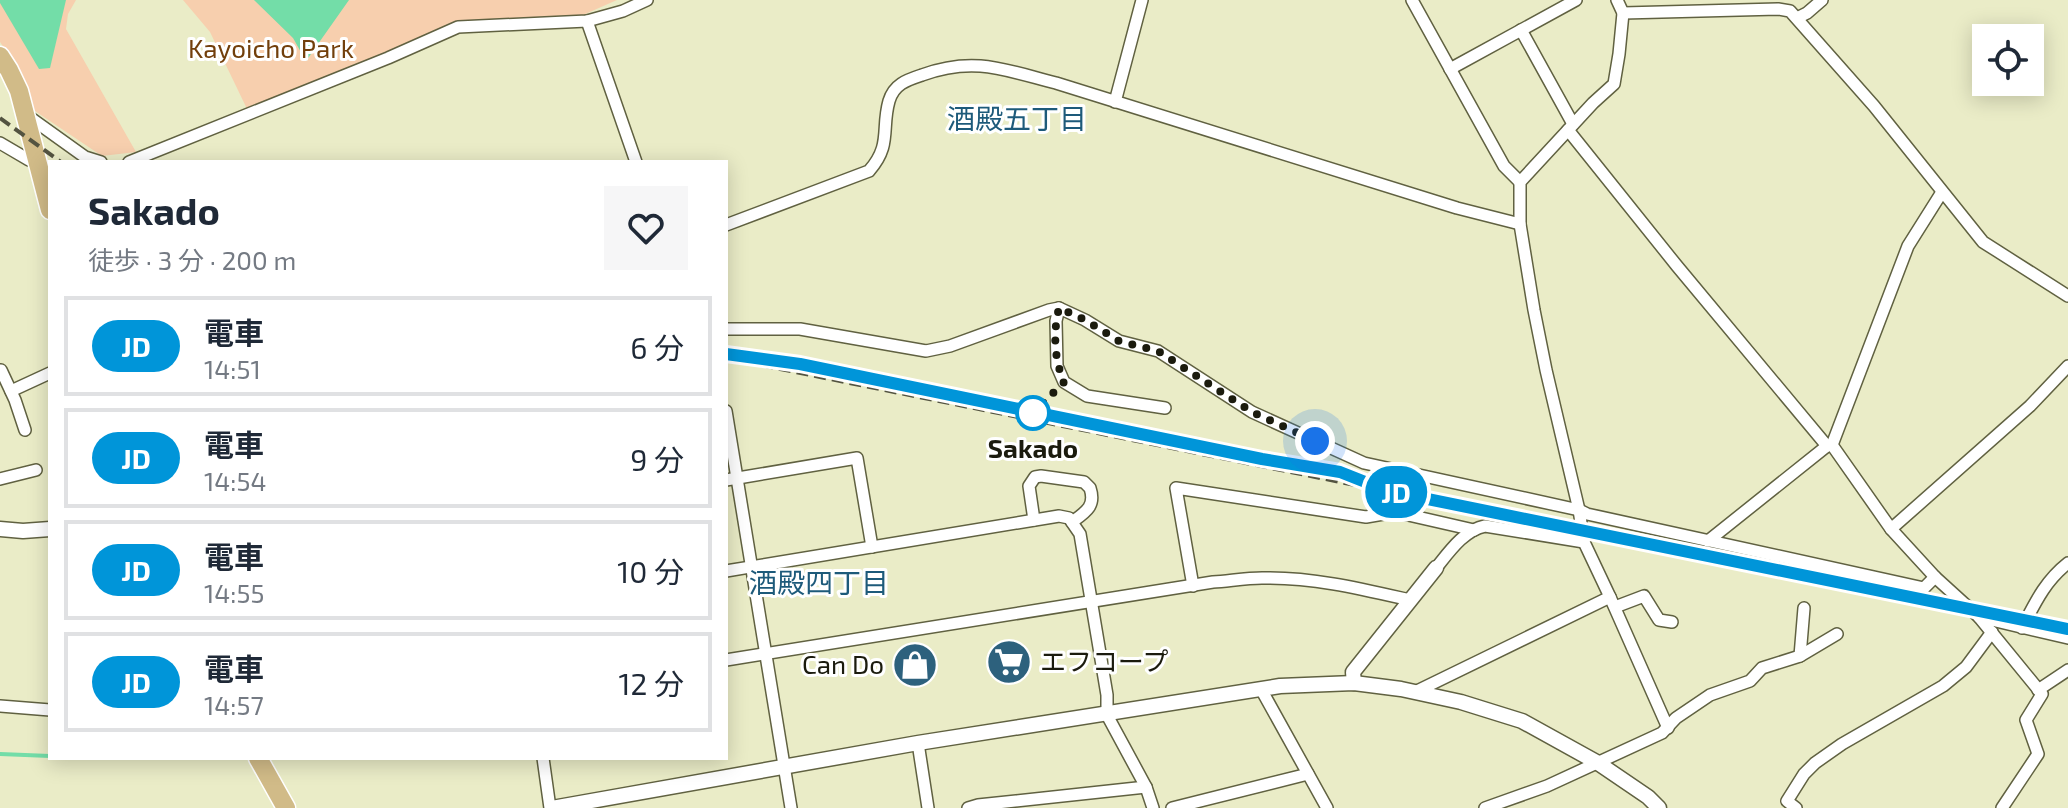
<!DOCTYPE html>
<html lang="ja">
<meta charset="utf-8">
<style>
:root{--surface:#fff;--page:#f6f6f7;--text:#1f2937;--muted:#747a83;--line:#e0e1e3}
body{margin:0;font-family:"Exo 2","Noto Sans JP",sans-serif;background:var(--page);color:var(--text);height:100vh;display:flex;flex-direction:column;font-size:30px;white-space:nowrap}
*{box-sizing:border-box;margin:0}
p{font-size:26px;color:var(--muted)}
.icon{flex:none;width:44px;height:44px;fill:none;stroke:currentColor;stroke-width:2;stroke-linecap:round;stroke-linejoin:round}
.map{position:relative;flex:1;overflow:hidden}
.details{position:absolute;left:48px;top:160px;width:680px;height:600px;display:flex;flex-direction:column;background:var(--surface);border-radius:0px;box-shadow:0 4px 20px #0003}
.details>*{flex:none}
.badge{padding:0 16px;border-radius:26px;font-size:28px;line-height:52px}
.buttons{position:absolute;left:1972px;top:24px;display:grid;gap:16px}
.buttons a{display:grid;place-items:center;width:72px;height:72px;border-radius:0px;background:var(--surface);box-shadow:0 4px 20px #0003;font-size:40px}
.you{position:absolute;width:40px;height:40px;margin:-20px;border:6px solid #fff;border-radius:50%;background:#1a73e8;box-shadow:0 0 0 12px #1a73e833}
.map>.badge{position:absolute;translate:-50% -50%;box-shadow:0 0 0 4px #fff}
.round{display:grid;place-items:center;flex:none;width:84px;height:84px;border-radius:0px;background:var(--page)}
.headline{display:flex;align-items:center;justify-content:space-between;height:136px;padding:0 40px}
h1{font-size:38px;font-weight:700;line-height:60px}
ul{padding:0;list-style:none}
li{display:flex;align-items:center;gap:24px;height:100px;margin:0 16px 12px;padding:0 24px;border:4px solid var(--line);border-radius:0px}
li div{flex:1}
li b{display:block;font-size:30px}
li em{font-style:normal}
li .badge{min-width:88px;font-weight:700;text-align:center}
.map>svg:first-child{display:block}
.green{fill:#f7cfae}
.water{fill:#73dda8}
.lines{fill:none;stroke-linecap:round;stroke-linejoin:round}
.stream{stroke:#73dda8;stroke-width:4}
.minor-casing{stroke:#606141;stroke-width:14}
.tertiary-casing{stroke:#606141;stroke-width:17}
.primary-casing{stroke:#fff;stroke-width:21}
.minor{stroke:#fff;stroke-width:11}
.tertiary{stroke:#fff;stroke-width:14}
.primary{stroke:#d1bb88;stroke-width:18}
.rail{stroke:#535340;stroke-width:4;stroke-dasharray:12 6;stroke-linecap:butt}
.line-casing{stroke:#fff;stroke-width:18}
.line{stroke:#0095d9;stroke-width:12}
.walk{stroke:#1b1b0e;stroke-width:8;stroke-dasharray:0 14.4}
.stop-dot{fill:#fff;stroke:#0095d9;stroke-width:4}
.labels{text-anchor:middle;stroke-width:6;stroke-linejoin:round;paint-order:stroke}
.park-label{font-size:26px;fill:#723f0b;stroke:#fff}
.stop-label{font-size:26px;font-weight:bold;fill:#1b1b0e;stroke:#fff}
.poi-label{font-size:26px;fill:#1b1b0e;stroke:#fff;text-anchor:start}
.neighbourhood-label{font-size:28px;fill:#1d5a7a;stroke:#fff}
</style>
<div class="map">
<svg width="2068" height="808" viewBox="0 0 2068 808">
<rect width="100%" height="100%" fill="#eaecc7"/>
<!-- green -->
<g class="green">
<polygon points="0,0 76,0 68,14 66,29 136,152 102,156 32,109 21,73 0,42"/>
<polygon points="183,0 617,0 583,15 457,24 248,111 210,32"/>
</g>
<!-- water -->
<g class="water">
<polygon points="0,0 66,0 50,68 39,69 0,3"/>
<polygon points="254,0 349,0 306,61 293,38"/>
</g>
<g class="lines">
<!-- stream -->
<polyline class="stream" points="0,754 50,756"/>
<!-- minor casing -->
<g class="minor-casing">
<g id="minor">
<polyline points="1412,0 1504,166 1520,182"/>
<polyline points="1617,0 1623,13 1619,54 1614,84 1593,103 1520,182 1520,224 1534,310 1546,370 1579,510 1584,542 1610,597 1668,728"/>
<polyline points="1623,13 1778,9 1790,11 1874,106 1983,242 2068,296"/>
<polyline points="1797,18 1807,13 1822,0"/>
<polyline points="587,21 636,162"/>
<polyline points="1521,30 1573,124"/>
<polyline points="1450,69 1576,0"/>
<polyline points="1115,102 1142,0"/>
<polyline points="25,114 85,157 101,162"/>
<polyline points="1568,130 1677,266 1827,446 1832,445 1891,529 1935,577 1979,617 2042,694 2026,720 2038,754 2002,808"/>
<polyline points="0,143 29,160 36,159"/>
<polyline points="129,162 388,58 458,27 587,21 623,11 647,0"/>
<path d="M726,225l143,-54c23,-26 12,-42 20,-70 5,-17 18,-21 33,-26 52,-19 83,-5 134,8l401,125 63,16"/>
<polyline points="1059,308 1056,321 1057,366 1064,382 1087,396 1165,408"/>
<polyline points="726,329 800,329 926,351 950,346 1049,310 1059,308 1085,320 1119,341 1158,351 1252,412 1364,463 1579,510 1587,514 1924,588 1935,577"/>
<polyline points="1,370 15,400 25,430"/>
<polyline points="11,391 50,373"/>
<polyline points="726,411 791,808"/>
<polyline points="1832,445 1908,246 1942,192"/>
<polyline points="0,479 36,470"/>
<polyline points="726,480 857,458 872,547"/>
<path d="M1034,520l-5,-34 6,-9 6,-1 43,6 6,6c6,18 -4,24 -18,34"/>
<polyline points="1891,529 2030,406 2068,366"/>
<polyline points="1708,541 1827,446"/>
<path d="M1436,568c13,-16 28,-38 49,-42l99,16"/>
<polyline points="726,571 1059,516 1069,518 1080,534 1107,695 1107,715 1146,787 1153,808"/>
<polyline points="1193,586 1176,488 1366,517 1395,512 1474,530"/>
<polyline points="1615,607 1644,596 1659,620 1672,622"/>
<polyline points="1979,617 2068,638"/>
<path d="M2022,628c13,-25 23,-47 46,-65"/>
<polyline points="1800,656 1804,608"/>
<path d="M726,660l487,-78c16,-1 33,-4 49,-4 51,-1 100,11 148,22"/>
<polyline points="1261,689 1327,808"/>
<polyline points="2038,690 2068,670"/>
<polyline points="1415,692 1610,597"/>
<polyline points="0,706 50,710"/>
<polyline points="918,743 928,808"/>
<polyline points="543,758 550,808"/>
<polyline points="968,808 978,805 1146,787"/>
<polyline points="1172,808 1308,774"/>
<polyline points="1485,808 1547,786 1662,733 1676,718 1710,695 1750,681 1762,668 1800,656 1837,634"/>
<polyline points="1796,808 1787,801 1804,774 1815,763 1842,744 1943,686 1966,667 1992,632"/>
</g>
</g>
<!-- tertiary casing -->
<g class="tertiary-casing">
<g id="tertiary">
<polyline points="0,529 23,531 50,529"/>
<polyline points="1354,683 1353,672 1436,568"/>
<polyline points="552,808 918,743 1280,686 1354,683 1401,689 1461,702 1522,721 1598,763 1648,797 1659,808"/>
</g>
</g>
<!-- primary casing -->
<g class="primary-casing">
<g id="primary">
<polyline points="0,56 9,70 19,91 50,210"/>
<polyline points="258,758 286,808"/>
</g>
</g>
<!-- minor -->
<use href="#minor" class="minor"/>
<!-- tertiary -->
<use href="#tertiary" class="tertiary"/>
<!-- primary -->
<use href="#primary" class="primary"/>
<!-- rail -->
<g class="rail">
<polyline points="0,118 61,162"/>
<polyline points="726,358 2068,629"/>
</g>
</g>
<g class="lines">
<!-- line casing -->
<g class="line-casing">
<polyline id="line" points="726,354 800,364 1262,459 1340,472 1388,491 2068,629"/>
</g>
<!-- line -->
<use href="#line" class="line"/>
<!-- walk -->
<path class="walk" d="M1033,413l31,-31c-10,-23 -11,-50 -5,-74l26,12 34,21 39,10 94,61 63,29"/>
</g>
<!-- icons -->
<defs>
<g id="supermarket-disc" transform="scale(2.3)"><circle r="9.5" fill="#2d617d" stroke="#fff"/><path d="M-6-5.5h2.5l.6 2H6L4.5 2H-2.5L-4.4-4H-6ZM-1.5 3.2a1.3 1.3 0 1 0 .1 0ZM3 3.2a1.3 1.3 0 1 0 .1 0Z" fill="#fff"/></g>
<g id="shop-disc" transform="scale(2.3)"><circle r="9.5" fill="#2d617d" stroke="#fff"/><path d="M-5-2.5h2.3a2.7 3.5 0 0 1 5.4 0H5L5.5 6h-11ZM-1.5-2.5h3a1.5 2.3 0 0 0-3 0Z" fill="#fff"/></g>
</defs>
<g fill-rule="evenodd">
<use href="#supermarket-disc" x="1009" y="662"/>
<use href="#shop-disc" x="915" y="665"/>
</g>
<!-- markers -->
<circle class="stop-dot" cx="1033" cy="413" r="16"/>
<g class="labels">
<!-- park labels -->
<g class="park-label">
<text x="271" y="58">Kayoicho Park</text>
</g>
<!-- stop labels -->
<g class="stop-label">
<text x="1033" y="458">Sakado</text>
</g>
<!-- poi labels -->
<g class="poi-label">
<text x="1040" y="671">エフコープ</text>
<text x="884" y="674" text-anchor="end">Can Do</text>
</g>
<!-- neighbourhood labels -->
<g class="neighbourhood-label">
<text x="1017" y="129">酒殿五丁目</text>
<text x="819" y="593">酒殿四丁目</text>
</g>
</g>
</svg>
<div class="buttons">
<a><svg class="icon" aria-label="locate" viewBox="0 0 24 24"><circle cx="12" cy="12" r="6"/><path d="M12 2v4M12 18v4M2 12h4M18 12h4"/></svg></a>
</div>
<div class="you" style="left:1315px;top:441px"></div>
<b class="badge" style="left:1396px;top:492px;background:#0095d9;color:#fff">JD</b>
<section class="details">
<div class="headline"><div><h1>Sakado</h1><p>徒歩 · 3 分 · 200 m</p></div><a class="round"><svg class="icon" aria-label="heart" viewBox="0 0 24 24"><path d="M12 20l-8-8c-3-5 5-10 8-4 3-6 11-1 8 4z"/></svg></a></div>
<ul>
<li><span class="badge" style="background:#0095d9;color:#fff">JD</span><div><b>電車</b><p>14:51</p></div><em>6 分</em></li>
<li><span class="badge" style="background:#0095d9;color:#fff">JD</span><div><b>電車</b><p>14:54</p></div><em>9 分</em></li>
<li><span class="badge" style="background:#0095d9;color:#fff">JD</span><div><b>電車</b><p>14:55</p></div><em>10 分</em></li>
<li><span class="badge" style="background:#0095d9;color:#fff">JD</span><div><b>電車</b><p>14:57</p></div><em>12 分</em></li>
</ul>
</section>
</div>
